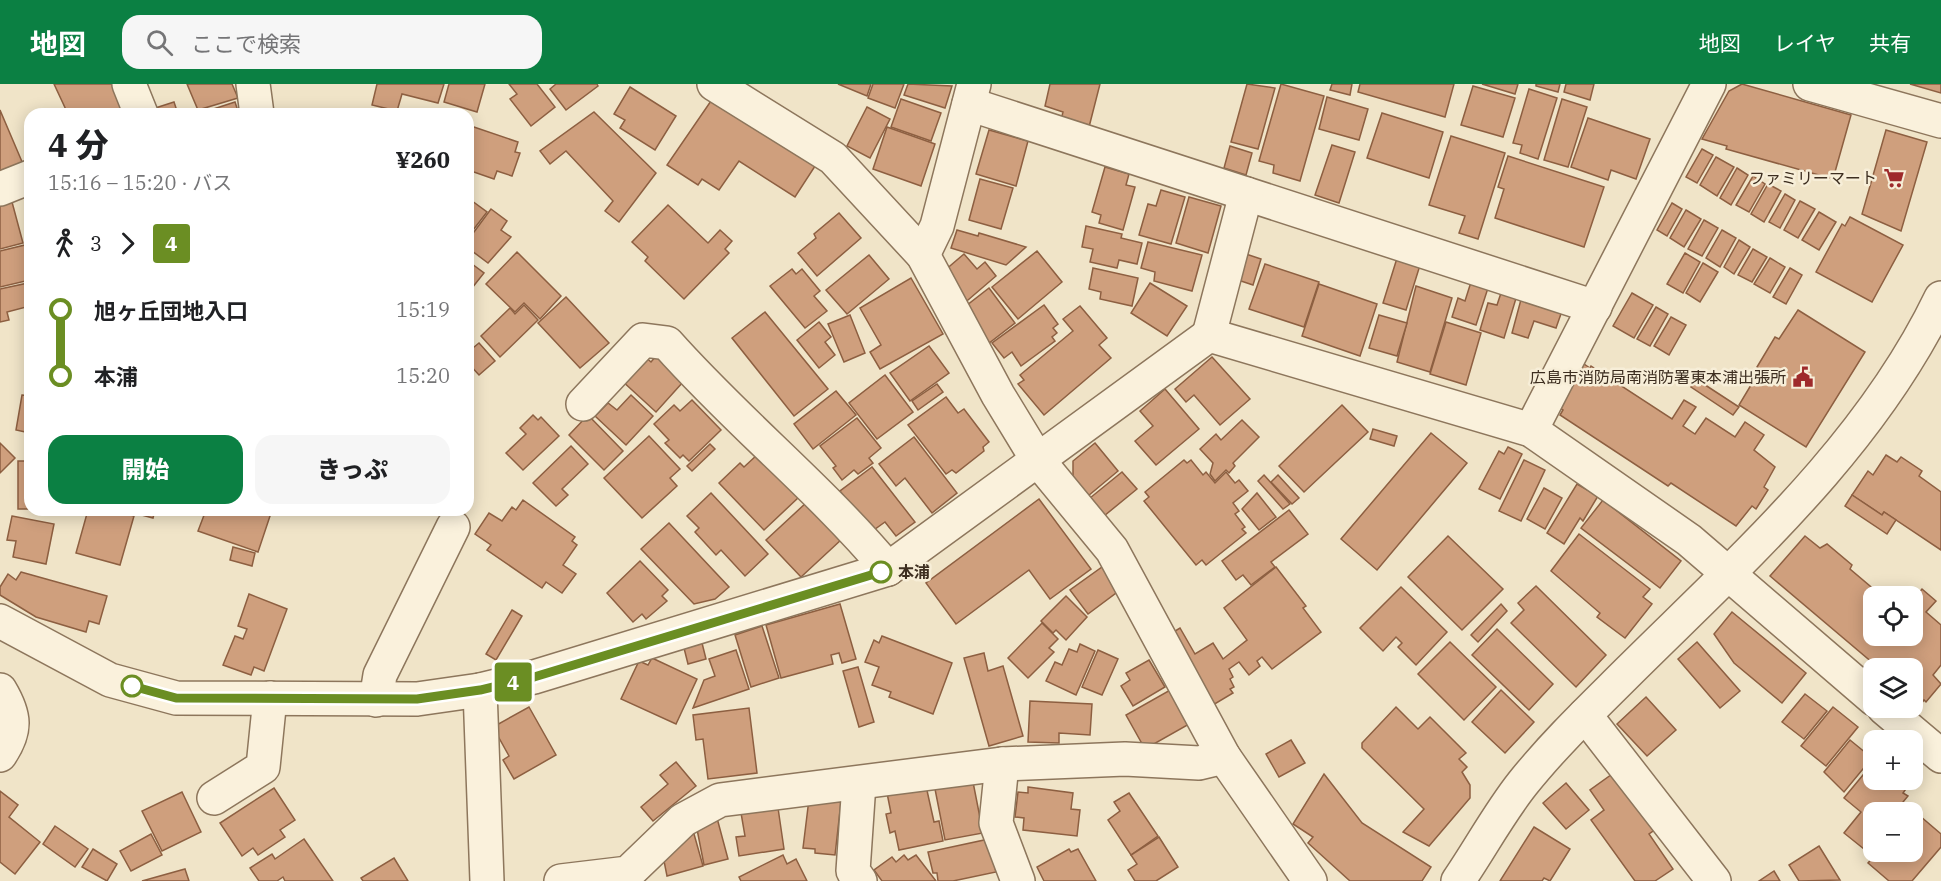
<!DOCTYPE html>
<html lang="ja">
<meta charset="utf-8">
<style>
:root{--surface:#fff;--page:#f6f6f6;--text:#202124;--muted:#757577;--accent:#0b8043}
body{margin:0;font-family:"IBM Plex Serif","Noto Sans JP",serif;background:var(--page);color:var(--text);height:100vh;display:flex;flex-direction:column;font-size:22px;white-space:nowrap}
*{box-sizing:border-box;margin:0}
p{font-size:20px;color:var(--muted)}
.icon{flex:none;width:33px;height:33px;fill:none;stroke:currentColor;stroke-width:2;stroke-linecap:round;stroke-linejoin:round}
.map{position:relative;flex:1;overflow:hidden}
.drawer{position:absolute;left:24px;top:24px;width:450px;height:408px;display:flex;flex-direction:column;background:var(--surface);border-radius:18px;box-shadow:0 3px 15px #0003}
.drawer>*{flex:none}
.badge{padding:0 12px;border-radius:4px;font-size:21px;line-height:39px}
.fabs{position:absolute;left:1863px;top:502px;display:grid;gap:12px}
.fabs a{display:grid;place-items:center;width:60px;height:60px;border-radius:12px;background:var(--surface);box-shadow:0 3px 15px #0003;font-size:30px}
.map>.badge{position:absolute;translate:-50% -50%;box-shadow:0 0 0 3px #fff}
.legs{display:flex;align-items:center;gap:9px;height:66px;padding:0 24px;font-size:20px}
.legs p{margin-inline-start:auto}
.overview{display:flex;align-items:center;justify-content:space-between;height:102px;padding:0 24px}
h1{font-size:33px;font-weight:800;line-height:45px}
.primary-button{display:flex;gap:12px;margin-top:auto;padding:12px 24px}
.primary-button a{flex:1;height:69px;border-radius:18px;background:var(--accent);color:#fff;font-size:24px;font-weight:800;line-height:69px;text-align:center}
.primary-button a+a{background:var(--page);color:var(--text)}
ul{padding:0 24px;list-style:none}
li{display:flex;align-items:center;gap:21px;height:66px;font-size:22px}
li i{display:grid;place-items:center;width:9px;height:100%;margin:0 8px;background:currentColor}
li i::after{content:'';width:15px;height:15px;margin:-8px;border:4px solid;border-radius:50%;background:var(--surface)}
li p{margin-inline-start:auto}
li:first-child i{background:linear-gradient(#0000 50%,currentColor 0)}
li:last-child i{background:linear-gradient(currentColor 50%,#0000 0)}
header{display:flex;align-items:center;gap:36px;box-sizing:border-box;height:84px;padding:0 30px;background:var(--accent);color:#fff}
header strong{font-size:28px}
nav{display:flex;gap:33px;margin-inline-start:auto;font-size:21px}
.search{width:420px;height:54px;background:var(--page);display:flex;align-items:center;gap:15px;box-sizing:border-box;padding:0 21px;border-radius:18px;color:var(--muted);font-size:22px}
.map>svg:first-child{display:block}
.building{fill:#cf9f7d;stroke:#8d5f41;stroke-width:1.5}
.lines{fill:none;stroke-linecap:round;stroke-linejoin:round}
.minor-casing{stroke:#8d765c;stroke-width:36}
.minor{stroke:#faf1dc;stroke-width:33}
.line-1-casing{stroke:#fff;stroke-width:14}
.line-1{stroke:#6b8e23;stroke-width:9}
.stop-1-dot{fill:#fff;stroke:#6b8e23;stroke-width:3}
.labels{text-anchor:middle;stroke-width:5;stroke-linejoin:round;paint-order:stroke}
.poi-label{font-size:16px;fill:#3d2e20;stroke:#f7eed8;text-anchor:end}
.stop-label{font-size:16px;font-weight:bold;fill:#3d2e20;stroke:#f7eed8;text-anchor:start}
</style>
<header>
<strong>地図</strong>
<div class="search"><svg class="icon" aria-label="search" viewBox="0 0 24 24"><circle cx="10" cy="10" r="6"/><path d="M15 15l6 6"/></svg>ここで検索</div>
<nav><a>地図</a><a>レイヤ</a><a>共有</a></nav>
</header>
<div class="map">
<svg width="1941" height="797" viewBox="0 0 1941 797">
<rect width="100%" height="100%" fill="#f0e4c8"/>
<!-- building -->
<g class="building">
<polygon points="54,0 113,0 126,29 68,30"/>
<polygon points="187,0 232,0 238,14 198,26"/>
<polygon points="377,0 444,0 438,19 402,10 397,27 372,21"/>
<polygon points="449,0 485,0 477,28 444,18"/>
<polygon points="509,0 537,0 555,23 531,42 510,15 517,10"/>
<polygon points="556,0 597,0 598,2 566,26 550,5"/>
<polygon points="838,0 871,0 867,12"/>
<polygon points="873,0 904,0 895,24 868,14"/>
<polygon points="908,0 952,2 945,24 904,11"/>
<polygon points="1050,0 1100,0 1089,43 1061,36 1063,28 1045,22"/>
<polygon points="1247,0 1275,4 1258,65 1231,58"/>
<polygon points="1281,0 1324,12 1300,97 1273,89 1274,81 1259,77"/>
<polygon points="1332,0 1352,0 1350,11 1330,6"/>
<polygon points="1360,0 1454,0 1445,33 1358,8"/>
<polygon points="1482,0 1518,0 1515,10"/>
<polygon points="1536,0 1560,0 1558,8 1536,2"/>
<polygon points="1566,0 1594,0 1590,16 1564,8"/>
<polygon points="1742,0 1851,31 1833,95 1726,65 1727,62 1702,55 1729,7"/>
<polygon points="1910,0 1941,0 1941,9"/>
<polygon points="1473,2 1515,14 1503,53 1461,41"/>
<polygon points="630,3 676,32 655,66 620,44 625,36 614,30"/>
<polygon points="1529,5 1557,14 1538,75 1520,69 1522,61 1513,59"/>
<polygon points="1327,13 1368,25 1359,56 1319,45"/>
<polygon points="713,14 819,76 795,113 739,77 719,106 702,95 698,101 667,81"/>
<polygon points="901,15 941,29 931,57 891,43"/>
<polygon points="1562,15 1587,23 1568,83 1544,76"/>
<polygon points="174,18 178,30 147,30 146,27"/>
<polygon points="235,18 239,30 198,30"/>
<polygon points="867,23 890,35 870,74 847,62"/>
<polygon points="0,26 23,80 0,89"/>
<polygon points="594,28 656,89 619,138 605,127 613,117 566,67 550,80 540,67"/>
<polygon points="1382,29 1443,48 1429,94 1367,74"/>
<polygon points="1588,34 1650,55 1636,95 1611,86 1608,96 1571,83"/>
<polygon points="468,41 518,58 515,68 520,69 512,92 497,87 494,95 468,86"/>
<polygon points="887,43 935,60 921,102 873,85"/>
<polygon points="989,46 1028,57 1016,102 976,90"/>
<polygon points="1886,46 1927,58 1901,147 1862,130"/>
<polygon points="1451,52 1505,69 1478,155 1459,149 1465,132 1429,121"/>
<polygon points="1332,61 1355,68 1339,119 1315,111"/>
<polygon points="1230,62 1252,69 1246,91 1224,84"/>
<polygon points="1702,65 1713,71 1697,99 1686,93"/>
<polygon points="1508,72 1604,103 1584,163 1495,134 1504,105 1498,103"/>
<polygon points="1716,73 1734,83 1717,112 1700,101"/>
<polygon points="1105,83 1129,90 1126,101 1135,103 1123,146 1099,139 1101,131 1092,128"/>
<polygon points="1737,84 1748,91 1731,121 1720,114"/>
<polygon points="1753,92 1765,100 1749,128 1736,121"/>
<polygon points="980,95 1013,104 1001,145 969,136"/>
<polygon points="1768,100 1781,107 1764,138 1751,130"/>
<polygon points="1161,106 1185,113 1171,160 1139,151 1148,120 1156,122"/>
<polygon points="1785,110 1795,116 1780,144 1769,138"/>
<polygon points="1189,113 1221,122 1208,169 1176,159"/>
<polygon points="468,114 487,128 470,150 468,148"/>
<polygon points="1800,117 1815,125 1798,154 1784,146"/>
<polygon points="12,118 23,159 0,165 0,122"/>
<polygon points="1672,119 1682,125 1667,152 1657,146"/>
<polygon points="668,121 708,159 720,146 732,157 725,165 729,169 684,215 645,177 648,173 632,158"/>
<polygon points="491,125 507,137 501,146 511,153 488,179 468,164 468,156"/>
<polygon points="1686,126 1701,135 1684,163 1670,154"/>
<polygon points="1819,128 1836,138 1819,166 1802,156"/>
<polygon points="839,129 861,154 817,192 798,169 816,154 814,150"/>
<polygon points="1850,133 1903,161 1872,218 1816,188 1842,140 1845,142"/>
<polygon points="1704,136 1718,144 1702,172 1688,165"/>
<polygon points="1086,142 1122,150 1121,154 1142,159 1137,180 1119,176 1117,184 1090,178 1093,165 1082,163"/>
<polygon points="957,146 978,152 979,149 1026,163 1006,181 951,164"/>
<polygon points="1722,146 1736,154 1720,183 1706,174"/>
<polygon points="1739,156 1750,163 1734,190 1724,183"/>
<polygon points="1148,158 1202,171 1192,207 1154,197 1155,188 1141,184"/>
<polygon points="25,161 30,174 30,196 0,203 0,167"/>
<polygon points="1753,165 1767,173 1752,198 1738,191"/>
<polygon points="1037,167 1062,198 1018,235 992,203"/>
<polygon points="1237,167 1261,175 1253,201 1229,193"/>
<polygon points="517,168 561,212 540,235 524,219 515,228 486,200"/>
<polygon points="1685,169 1700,178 1683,209 1667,200"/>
<polygon points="964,170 977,185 985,178 996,192 961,222 937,193"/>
<polygon points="869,171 889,195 847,230 826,206"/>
<polygon points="1398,171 1421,178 1406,226 1383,219"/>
<polygon points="1770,174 1785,183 1770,209 1754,200"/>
<polygon points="468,177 484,189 468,209"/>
<polygon points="1703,179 1718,188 1700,218 1686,209"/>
<polygon points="1265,180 1319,198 1304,243 1249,225"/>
<polygon points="1093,184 1138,194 1132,222 1100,215 1101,208 1089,205"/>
<polygon points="1790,184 1802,191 1786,220 1773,213"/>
<polygon points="792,185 796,190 802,185 820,207 814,212 827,227 805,244 770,202"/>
<polygon points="911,194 943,250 880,285 870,268 881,261 860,224"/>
<polygon points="1471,198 1488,204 1476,241 1452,233 1458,214 1465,217"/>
<polygon points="28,199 30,222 7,228 9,236 0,238 0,205"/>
<polygon points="1150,199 1187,222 1167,252 1131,229"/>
<polygon points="1319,200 1377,220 1360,272 1302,252"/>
<polygon points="1416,202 1452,214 1430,288 1397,278"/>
<polygon points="989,204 1015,239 984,263 957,229"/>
<polygon points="1502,206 1517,211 1504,254 1480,246 1488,219 1497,221"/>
<polygon points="1523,208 1562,227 1556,244 1534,237 1528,254 1512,249"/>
<polygon points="1632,209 1653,221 1634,254 1613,242"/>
<polygon points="566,213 609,259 580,284 538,239"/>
<polygon points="524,221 538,236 500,273 481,252 510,224 515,230"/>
<polygon points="1044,221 1058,240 1053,244 1057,249 1052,253 1055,257 1021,282 1012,268 1004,274 992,259"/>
<polygon points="1080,222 1107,254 1099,261 1111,274 1044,331 1018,300 1024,296 1020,291 1073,247 1063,235"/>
<polygon points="1656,223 1668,230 1650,262 1637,255"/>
<polygon points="1798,226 1865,268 1806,363 1739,321 1760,286 1757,283 1775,253 1779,255"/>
<polygon points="765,228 828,305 794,332 732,254"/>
<polygon points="850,231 865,269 844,278 828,240"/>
<polygon points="1379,231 1407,239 1397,272 1369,264"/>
<polygon points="1671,233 1686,241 1669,271 1654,262"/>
<polygon points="819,238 831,253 825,258 835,271 819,284 797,256"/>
<polygon points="1446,238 1481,249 1466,301 1430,290"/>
<polygon points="479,259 495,277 479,291 468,279 468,268"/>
<polygon points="929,262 949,289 910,317 890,289"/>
<polygon points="643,271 651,278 656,272 683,298 656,328 620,295"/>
<polygon points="1212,273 1250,315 1220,341 1194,311 1186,318 1175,305"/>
<polygon points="1581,278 1590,284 1591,282 1672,335 1684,316 1696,323 1683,342 1695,350 1706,334 1735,353 1745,338 1764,351 1754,366 1775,383 1764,403 1768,406 1756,425 1752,422 1736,442 1671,399 1668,402 1560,331 1563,326 1558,323"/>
<polygon points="885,291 913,328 877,355 849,319"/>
<polygon points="1696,295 1739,323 1733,331 1691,303"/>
<polygon points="937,300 943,308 918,326 912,317"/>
<polygon points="1165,305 1199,345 1156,381 1135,357 1153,342 1140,327"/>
<polygon points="836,307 856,331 813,365 794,340"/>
<polygon points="22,311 30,312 30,349 16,346"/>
<polygon points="631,311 653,332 626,361 595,332 608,319 617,326"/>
<polygon points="946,313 958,329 964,325 989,358 983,363 984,367 956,389 952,386 946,390 908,341"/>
<polygon points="692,316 721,346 689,377 683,371 680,374 665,359 669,356 654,340 674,321 680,327"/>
<polygon points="1342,321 1368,348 1304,408 1279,382"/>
<polygon points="533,331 538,336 541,333 559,352 523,386 506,369 526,350 520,344"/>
<polygon points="588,331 623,367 604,386 569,351"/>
<polygon points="857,334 881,364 869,374 873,379 858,390 854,386 842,396 833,384 836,382 820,362"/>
<polygon points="1242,336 1259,353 1233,379 1235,382 1229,389 1226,386 1215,397 1210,390 1213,379 1200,365 1216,350 1221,356"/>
<polygon points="1373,345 1397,352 1394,362 1370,355"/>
<polygon points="1431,349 1467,379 1377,486 1341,455"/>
<polygon points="649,352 680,385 670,394 677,402 642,434 604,394"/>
<polygon points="914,353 957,409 932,429 905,394 896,402 879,380"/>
<polygon points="0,359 15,374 0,389"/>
<polygon points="1095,359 1118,387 1088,412 1073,394 1073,377"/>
<polygon points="710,360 715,365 692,387 687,382"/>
<polygon points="571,362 588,380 562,405 568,411 556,422 533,399"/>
<polygon points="1508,363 1522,370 1500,415 1479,405 1499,367 1504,370"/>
<polygon points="758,370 799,413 764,446 719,399 740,379 744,383"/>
<polygon points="1886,371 1897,378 1901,373 1922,387 1919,392 1941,408 1941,466 1884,428 1882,431 1852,411 1868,387 1873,391"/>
<polygon points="1184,376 1187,379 1191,376 1203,391 1206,388 1215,399 1226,388 1235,399 1239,396 1248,407 1233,419 1239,427 1235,430 1245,443 1242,445 1246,449 1206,481 1202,476 1196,481 1144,417 1149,413 1145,408"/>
<polygon points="1524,376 1545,386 1521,437 1499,427"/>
<rect x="18" y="377" width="12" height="48"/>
<polygon points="872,383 915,438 896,452 885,438 871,448 840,407"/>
<polygon points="1122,388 1137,405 1104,432 1090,414"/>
<polygon points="1264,391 1290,420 1283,425 1258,397"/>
<polygon points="1278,391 1299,414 1292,420 1271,398"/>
<polygon points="1577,400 1598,412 1583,437 1580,434 1564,460 1547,449"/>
<polygon points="1544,404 1562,414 1545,445 1527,435"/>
<polygon points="711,409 768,470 745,492 721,466 716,471 695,448 699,444 687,432"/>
<polygon points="1257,409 1276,433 1259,446 1242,425"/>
<polygon points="1852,411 1882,431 1884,428 1896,436 1887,450 1845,422"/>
<polygon points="1039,415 1091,485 1050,515 1029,486 956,540 926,499"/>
<polygon points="523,416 575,453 572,457 577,461 563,481 576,490 562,509 546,498 542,504 487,466 491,461 475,450 489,429 502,437 512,423 516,426"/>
<polygon points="1603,416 1681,477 1660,504 1581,444"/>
<polygon points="807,418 842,455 801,493 766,456"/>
<polygon points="88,426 113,426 134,432 120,481 76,469"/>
<polygon points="123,426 155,426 153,434"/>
<polygon points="206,426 272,426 258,468 198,447"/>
<polygon points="1289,426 1308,450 1271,478 1275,483 1251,501 1243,491 1236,496 1222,477"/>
<polygon points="12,432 54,440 46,480 13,473 16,457 7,456"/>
<polygon points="669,439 729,503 715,515 694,520 641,465"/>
<polygon points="1579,450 1650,505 1643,513 1652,520 1625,554 1597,533 1600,529 1551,487"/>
<polygon points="1448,452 1503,505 1462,546 1408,493"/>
<polygon points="1805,452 1820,464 1827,460 1852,481 1850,485 1883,513 1874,513 1874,552 1912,552 1912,513 1914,515 1922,505 1936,517 1926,528 1941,541 1941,581 1933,591 1941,600 1926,618 1924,616 1921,620 1912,612 1912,585 1880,585 1770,492"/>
<polygon points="233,463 255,469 252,482 230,476"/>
<polygon points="640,477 668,506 662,512 667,517 646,535 642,530 633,538 607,509"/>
<polygon points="1102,483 1120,506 1088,530 1070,506"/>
<polygon points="1276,483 1306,522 1303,524 1321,548 1272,585 1262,573 1257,577 1260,582 1249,591 1239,578 1229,585 1233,593 1230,595 1234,603 1230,605 1233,609 1213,621 1170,550 1180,544 1195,570 1213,559 1223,575 1247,556 1224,524"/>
<polygon points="21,488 107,512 99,540 89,537 86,548 36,533 0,511 0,503 8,490 16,496"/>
<polygon points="1536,502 1606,571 1576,603 1511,539 1524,526 1518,519"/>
<polygon points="1401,503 1447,548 1416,581 1398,563 1402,559 1396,553 1383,567 1360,544"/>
<polygon points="249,510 287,525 264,587 254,583 251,591 223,581 235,552 243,555 247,545 238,542"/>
<polygon points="1066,512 1087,533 1066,556 1056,546 1053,549 1041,537"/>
<polygon points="840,520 856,575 842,579 839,569 831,571 833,580 781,594 766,541"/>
<polygon points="1501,520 1507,527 1478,558 1471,551"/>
<polygon points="512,526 522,532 496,576 486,570"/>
<polygon points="1732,528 1806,589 1782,619 1734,579 1714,550"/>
<polygon points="1042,539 1058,555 1049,564 1054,568 1028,594 1008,574"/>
<polygon points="762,542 779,594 751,603 735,551"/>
<polygon points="1497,545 1553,600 1529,626 1472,571"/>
<polygon points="882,552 952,579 933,630 889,613 891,608 872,601 879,583 865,578 874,556 879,559"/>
<polygon points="1450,558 1496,603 1464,636 1418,590"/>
<polygon points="1697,558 1740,607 1720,624 1678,575"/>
<polygon points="702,559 706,575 688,580 684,564"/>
<polygon points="1080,560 1095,567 1076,611 1046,597 1055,578 1062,581 1069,565 1077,568"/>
<polygon points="736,566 749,605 693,624 704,596 715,592 709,575"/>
<polygon points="1098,566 1118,575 1102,611 1082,603"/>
<polygon points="984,569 988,587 1003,582 1023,652 989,662 964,574"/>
<polygon points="652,574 697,595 676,640 621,615 639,577 648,581"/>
<polygon points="1149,576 1165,603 1133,622 1121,602 1130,596 1126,589"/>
<polygon points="858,583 874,638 859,643 843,587"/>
<polygon points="1172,605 1191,639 1145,665 1126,631"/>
<polygon points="1501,606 1534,638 1505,669 1472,638"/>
<polygon points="1805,610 1827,627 1804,655 1782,638"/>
<polygon points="1646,613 1676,646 1647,672 1617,640"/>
<polygon points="1030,617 1092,620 1090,651 1059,649 1059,659 1028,658"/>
<polygon points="529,623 556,671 514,695 503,676 509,672 493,643"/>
<polygon points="1396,623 1418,645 1430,633 1466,669 1459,675 1467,683 1462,688 1470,701 1470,714 1429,762 1403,748 1424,725 1362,664 1362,659"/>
<polygon points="1833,623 1858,643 1826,682 1801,662"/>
<polygon points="749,624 757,689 708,695 703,655 696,656 693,631"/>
<polygon points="1291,656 1305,679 1279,693 1266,670"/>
<polygon points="1850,656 1872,674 1844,708 1824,688"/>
<polygon points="676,678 696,702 653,737 641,723 668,700 660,691"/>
<polygon points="1872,680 1874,696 1900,696 1908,702 1903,709 1908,712 1894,729 1874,729 1874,753 1864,765 1844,749 1861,728 1844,714"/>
<polygon points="1615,688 1656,745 1649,750 1673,785 1655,797 1635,797 1591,736 1604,726 1590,706"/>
<polygon points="1324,690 1362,739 1431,783 1422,797 1350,797 1308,759 1313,753 1293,740"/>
<polygon points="973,698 983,749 945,756 935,705"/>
<polygon points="1566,699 1589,726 1566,745 1543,719"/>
<polygon points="926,702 934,738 939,737 943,757 899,766 895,747 890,749 886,730 891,729 887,709"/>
<polygon points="1028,703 1073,709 1071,725 1080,726 1077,752 1023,746 1024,734 1015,733 1018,708 1028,709"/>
<polygon points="274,704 295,736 280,746 285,753 258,771 253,764 242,772 220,739"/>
<polygon points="0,707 18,721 9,733 40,758 15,790 0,778"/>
<polygon points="182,708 201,748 162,767 142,727"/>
<polygon points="1129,709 1158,752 1131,771 1108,736 1120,727 1114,718"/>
<polygon points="809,715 841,718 835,771 815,769 815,765 803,764"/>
<polygon points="777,717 784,765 739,772 736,753 745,752 740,723"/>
<polygon points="1913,726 1941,750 1941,763 1912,797 1889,797 1868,779 1878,768 1912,768 1911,729"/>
<polygon points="717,734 728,775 704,781 696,740"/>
<polygon points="55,742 88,765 75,783 43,760"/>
<polygon points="1534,743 1570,765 1550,797 1544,794 1542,797 1500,797"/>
<polygon points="151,750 162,771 131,787 120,767"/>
<polygon points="694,750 703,782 667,792 663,772 680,754"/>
<polygon points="1159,753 1178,783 1156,797 1135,797 1128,786 1137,780 1131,771"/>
<polygon points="304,755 333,797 285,797 283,793 277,797 259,797 250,784 272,770 275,775"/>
<polygon points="989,755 996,788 953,797 938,797 937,789 933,789 928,768"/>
<polygon points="1819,762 1840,796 1799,797 1789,781"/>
<polygon points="93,765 117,780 107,797 82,783"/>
<polygon points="1069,765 1071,768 1078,765 1096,797 1044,797 1037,783"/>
<polygon points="783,771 787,780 796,775 807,797 741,797 739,793"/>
<polygon points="904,771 908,776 916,771 936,797 882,797 874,786 892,773 896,778"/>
<polygon points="394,774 408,797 363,797 361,794"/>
<polygon points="185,785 189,797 142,797"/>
<polygon points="1774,787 1780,797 1759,797"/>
</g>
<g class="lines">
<!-- minor casing -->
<g class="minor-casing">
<g id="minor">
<polyline points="129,0 141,30"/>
<polyline points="253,0 257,30"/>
<polyline points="714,0 833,74 923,171 998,311 1037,375 1112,466 1224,673 1310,797"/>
<polyline points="1810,0 1941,37"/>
<polyline points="969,20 1595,223"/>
<polyline points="0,105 30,93"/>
<polyline points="923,171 937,142 974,0"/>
<polyline points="1209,251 1246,110"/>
<path d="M583,320l60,-64 24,3c70,79 153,145 221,226"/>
<polyline points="1531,346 1709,0"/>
<polyline points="0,537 110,596 176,614 417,615 480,606 534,593 888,485 1209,251 1531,346 1689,456 1874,615"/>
<path d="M0,606c15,25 17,40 0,65"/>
<polyline points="480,606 487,797"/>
<polyline points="376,616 380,591 453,443"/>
<polyline points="1884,624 1941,672"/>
<polyline points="1585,631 1714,797"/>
<polyline points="1002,680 996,739 1018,797"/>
<polyline points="859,699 853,787 860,797"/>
<polyline points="214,714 263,683 270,614"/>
<polyline points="561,797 628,789 683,736 720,716 1002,680 1125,675 1199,679 1224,673"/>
<path d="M1458,797c22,-32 41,-68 65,-98 32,-40 70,-76 106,-112 115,-114 241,-225 312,-373"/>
</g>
</g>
<!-- minor -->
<use href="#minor" class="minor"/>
</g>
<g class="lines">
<!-- line-1 casing -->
<g class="line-1-casing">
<polyline id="line-1" points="132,602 176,614 417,615 480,606 534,593 881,488"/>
</g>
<!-- line-1 -->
<use href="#line-1" class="line-1"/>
</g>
<!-- icons -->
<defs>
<g id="supermarket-bare" transform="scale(1.62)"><path d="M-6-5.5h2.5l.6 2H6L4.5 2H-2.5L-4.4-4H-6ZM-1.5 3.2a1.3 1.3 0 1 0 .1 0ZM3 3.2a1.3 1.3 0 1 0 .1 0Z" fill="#9e2a2b" stroke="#f7eed8" stroke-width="2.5" paint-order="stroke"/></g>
<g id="civic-bare" transform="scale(1.62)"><path d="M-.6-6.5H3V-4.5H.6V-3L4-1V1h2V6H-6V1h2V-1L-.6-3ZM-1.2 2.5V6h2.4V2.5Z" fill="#9e2a2b" stroke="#f7eed8" stroke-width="2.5" paint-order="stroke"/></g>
</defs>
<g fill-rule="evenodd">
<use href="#supermarket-bare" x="1894" y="94"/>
<use href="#civic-bare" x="1803" y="293"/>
</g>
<!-- markers -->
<g class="stop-1-dot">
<circle cx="881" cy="488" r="10"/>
<circle cx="132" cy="602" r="10"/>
</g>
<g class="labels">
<!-- poi labels -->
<g class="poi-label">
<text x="1877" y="100">ファミリーマート</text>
<text x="1786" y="299">広島市消防局南消防署東本浦出張所</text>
</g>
<!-- stop labels -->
<g class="stop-label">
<text x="898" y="494">本浦</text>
</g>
</g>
</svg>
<div class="fabs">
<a><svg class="icon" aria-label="locate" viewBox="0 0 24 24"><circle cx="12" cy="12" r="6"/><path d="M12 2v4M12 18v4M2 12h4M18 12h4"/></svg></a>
<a><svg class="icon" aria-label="layers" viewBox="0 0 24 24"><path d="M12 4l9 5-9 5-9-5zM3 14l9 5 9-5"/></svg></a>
<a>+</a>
<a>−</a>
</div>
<b class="badge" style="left:513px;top:598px;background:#6b8e23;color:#fff">4</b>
<section class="drawer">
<div class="overview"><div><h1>4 分</h1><p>15:16 – 15:20 · バス</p></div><b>¥260</b></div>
<div class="legs"><svg class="icon" aria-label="walk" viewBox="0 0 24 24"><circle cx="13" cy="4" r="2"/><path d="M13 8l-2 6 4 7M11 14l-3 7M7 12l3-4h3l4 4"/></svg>3<svg class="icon" aria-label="forward" viewBox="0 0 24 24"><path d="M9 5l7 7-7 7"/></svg><b class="badge" style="background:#6b8e23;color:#fff">4</b></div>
<ul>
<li><i style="color:#6b8e23"></i><b>旭ヶ丘団地入口</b><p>15:19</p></li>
<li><i style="color:#6b8e23"></i><b>本浦</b><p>15:20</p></li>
</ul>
<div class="primary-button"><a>開始</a><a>きっぷ</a></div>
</section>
</div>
